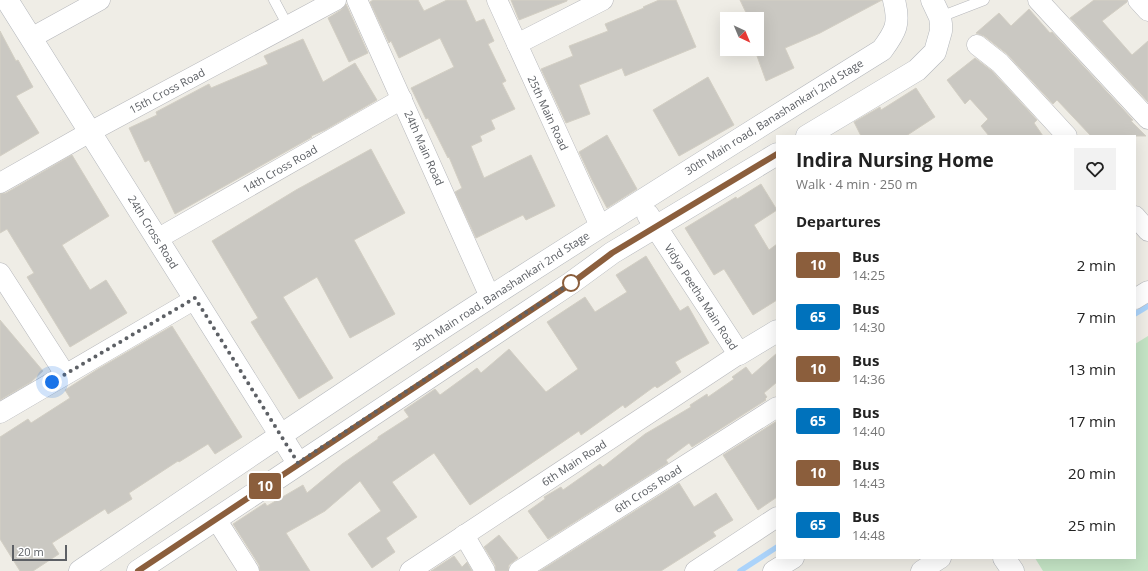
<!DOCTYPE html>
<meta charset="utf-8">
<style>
:root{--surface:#fff;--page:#f2f2f2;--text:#222;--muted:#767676}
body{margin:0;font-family:"Open Sans",sans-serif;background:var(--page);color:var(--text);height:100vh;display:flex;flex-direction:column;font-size:15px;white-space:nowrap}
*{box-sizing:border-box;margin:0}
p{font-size:13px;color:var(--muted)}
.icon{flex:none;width:22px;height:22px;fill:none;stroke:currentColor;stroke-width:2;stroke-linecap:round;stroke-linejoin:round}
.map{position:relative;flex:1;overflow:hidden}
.sheet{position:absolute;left:776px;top:135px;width:360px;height:424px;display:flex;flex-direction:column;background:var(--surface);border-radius:0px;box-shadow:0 4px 16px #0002}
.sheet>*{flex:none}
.badge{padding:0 8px;border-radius:3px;font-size:14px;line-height:26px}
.needle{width:26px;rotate:136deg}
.controls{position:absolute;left:720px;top:12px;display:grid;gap:8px}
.controls a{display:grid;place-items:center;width:44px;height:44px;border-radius:0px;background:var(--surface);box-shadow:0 4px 16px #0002;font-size:20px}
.scale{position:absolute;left:12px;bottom:10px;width:55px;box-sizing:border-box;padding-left:4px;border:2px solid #5d6065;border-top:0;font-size:11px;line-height:14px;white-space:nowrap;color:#5d6065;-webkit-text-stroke:3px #fff;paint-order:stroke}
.you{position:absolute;width:20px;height:20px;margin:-10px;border:3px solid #fff;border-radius:50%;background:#1a73e8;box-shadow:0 0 0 6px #1a73e833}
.map>.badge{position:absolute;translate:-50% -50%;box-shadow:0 0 0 2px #fff}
h2{padding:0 20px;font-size:15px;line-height:36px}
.round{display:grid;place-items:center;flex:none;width:42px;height:42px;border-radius:0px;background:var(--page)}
.head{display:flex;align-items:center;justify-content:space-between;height:68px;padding:0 20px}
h1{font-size:19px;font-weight:700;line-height:30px}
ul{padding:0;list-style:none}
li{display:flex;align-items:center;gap:12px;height:52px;padding:0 20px}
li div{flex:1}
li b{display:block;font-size:15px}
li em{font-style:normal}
li .badge{min-width:44px;font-weight:700;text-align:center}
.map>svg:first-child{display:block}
.green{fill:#c4e4c5}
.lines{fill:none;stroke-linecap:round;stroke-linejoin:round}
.stream{stroke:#abd3fa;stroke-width:5.5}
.building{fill:#cac8c2;stroke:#d3cfc4}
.lane-casing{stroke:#b6b7bb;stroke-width:11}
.street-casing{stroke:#b6b7bb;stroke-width:21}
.secondary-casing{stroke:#b4b7bc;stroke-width:23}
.lane{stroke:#fff;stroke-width:10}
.street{stroke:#fff;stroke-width:20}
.secondary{stroke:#fff;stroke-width:22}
.line-casing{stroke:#fff;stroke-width:9}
.line{stroke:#8b5e3c;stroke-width:6}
.walk{stroke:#5d6065;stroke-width:4;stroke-dasharray:0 7.2}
.stop-dot{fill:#fff;stroke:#8b5e3c;stroke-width:2}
.labels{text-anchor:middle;stroke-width:3;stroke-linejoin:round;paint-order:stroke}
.street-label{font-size:11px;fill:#5d6065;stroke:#fff}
</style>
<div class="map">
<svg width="1148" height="571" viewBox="0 0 1148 571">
<rect width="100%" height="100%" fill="#efede6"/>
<!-- green -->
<polygon class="green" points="1148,336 1148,571 1043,571 1035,558 1135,558 1135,344"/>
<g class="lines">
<!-- stream -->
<g class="stream">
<polyline points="1135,314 1148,306"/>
<polyline points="740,571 777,547"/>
</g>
</g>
<!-- building -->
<g class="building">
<polygon points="373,0 418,0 424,11 447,0 466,0 476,22 484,19 494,41 488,44 506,81 502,83 515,109 491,120 495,129 480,136 482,141 471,146 484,178 531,155 555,206 526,220 523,215 476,238 455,192 462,188 449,157 448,158 428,118 426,119 411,88 454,67 440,38 399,58 391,41 389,43 370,2"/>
<polygon points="511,0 567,0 567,1 519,20"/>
<polygon points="659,0 676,0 696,47 625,76 622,68 579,85 590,114 566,123 541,69 573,56 569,46 608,31 605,24 644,8 643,7"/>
<polygon points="740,0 882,0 820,33 785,48 794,68 766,81 757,56 757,19 749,19"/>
<polygon points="1094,0 1127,0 1127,2 1102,21 1132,55 1148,41 1148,102 1070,18"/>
<polygon points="346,4 368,53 349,62 328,18 341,10"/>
<polygon points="1029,9 1050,33 1052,32 1133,120 1131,121 1146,136 1091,136 1057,100 1053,104 1007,54 984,36 976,33 999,13 1011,26"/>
<polygon points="0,31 16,61 18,60 33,87 16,96 39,133 0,156"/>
<polygon points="303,39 323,82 355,63 377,100 325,130 311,136 312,137 175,214 149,160 145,162 129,128 157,115 156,112 209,84 211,88 268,64 264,56"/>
<polygon points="975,58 992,71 1037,120 1034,123 1043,136 989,136 981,126 988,119 970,99 965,104 947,80"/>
<polygon points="708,77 734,125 679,156 653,110"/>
<polygon points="916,88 935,117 906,136 861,136 854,122 880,107 881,110"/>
<polygon points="607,135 637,189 607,208 592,180 579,152"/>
<polygon points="371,149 405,213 354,240 395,314 350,338 317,277 283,297 333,378 299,399 251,322 258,318 212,241 296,190"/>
<polygon points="72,155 109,216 62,245 90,290 106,280 127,313 70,347 27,277 34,273 7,229 0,233 0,194 6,193"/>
<polygon points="761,184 777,210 754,225 769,250 777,244 777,300 753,315 724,269 714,275 685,228 736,197 737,199"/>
<polygon points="646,256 680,311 688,306 709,343 675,362 681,372 657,388 655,386 625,408 623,405 581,435 579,431 470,505 434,453 392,482 417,517 386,538 395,552 372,568 348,534 381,511 360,481 325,511 286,533 310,571 260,571 259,565 233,524 265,503 267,506 303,485 307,493 342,464 378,439 378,437 409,417 404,410 435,389 440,395 477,368 481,373 509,349 546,392 578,369 547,322 585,297 595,312 627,292 616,275"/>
<polygon points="0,320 43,371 31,382 0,400"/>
<polygon points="172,326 242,437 215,454 208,444 179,462 178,461 129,493 132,499 108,514 105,509 52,543 59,554 33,571 20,571 0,539 0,437 28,419 31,423 70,398 65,390 98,369"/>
<polygon points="777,353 777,382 764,393 767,397 765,399 766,400 692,447 689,443 666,460 668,463 548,539 528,511 545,499 544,497 561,487 563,490 600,464 603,467 645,434 691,407 690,405 707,394 708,397 734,379 732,377 746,367 752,375"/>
<polygon points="777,421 777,497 758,510 723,455"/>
<polygon points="679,483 694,507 716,493 733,520 713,532 716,536 661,571 540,571"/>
<polygon points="499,535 518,558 509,565 508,571 496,571 495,565 484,547"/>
<polygon points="454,556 462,567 467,562 472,571 431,571"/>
</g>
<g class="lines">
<!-- lane casing -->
<g class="lane-casing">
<g id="lane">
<polyline points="274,0 288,26"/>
<polyline points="940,17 984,0"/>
</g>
</g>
<!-- street casing -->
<g class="street-casing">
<g id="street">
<polyline points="357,0 490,297"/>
<polyline points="497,0 600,226"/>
<polyline points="1038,0 1148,119"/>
<polyline points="1138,0 1148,11"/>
<polyline points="31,38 100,0"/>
<polyline points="517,44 603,0"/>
<polyline points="977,45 1000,63 1067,136"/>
<polyline points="0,183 90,132 336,0"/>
<polyline points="1135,216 1148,231"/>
<polyline points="157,239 402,99"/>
<polyline points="0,273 65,374"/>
<polyline points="1135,299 1148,291"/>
<polyline points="0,413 195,299"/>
<polyline points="216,519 249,571"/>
<polyline points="464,535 485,571"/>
<polyline points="410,571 739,354"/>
<polyline points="519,571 777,407"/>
<polyline points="695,571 777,517"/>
<polyline points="773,571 794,558"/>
<polyline points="921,571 941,558"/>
</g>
</g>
<!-- secondary casing -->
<g class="secondary-casing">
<g id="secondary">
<polyline points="7,0 298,463"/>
<polyline points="807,136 917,70 935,52 941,31 941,24 940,17 932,0"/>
<polyline points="648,215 739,354 777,331"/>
<polyline points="1004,558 1013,571"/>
<path d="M80,571c137,-93 273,-186 412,-275 129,-83 260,-165 390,-246 14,-19 18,-26 12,-50"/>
<polyline points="138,571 571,283 612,253 777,154"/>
</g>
</g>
<!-- lane -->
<use href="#lane" class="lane"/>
<!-- street -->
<use href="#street" class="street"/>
<!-- secondary -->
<use href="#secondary" class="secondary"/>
</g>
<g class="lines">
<!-- line casing -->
<g class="line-casing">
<polyline id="line" points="138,571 572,283 612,253 777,154"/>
</g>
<!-- line -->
<use href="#line" class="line"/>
<!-- walk -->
<polyline class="walk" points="52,382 195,298 298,463 571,283"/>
</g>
<!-- markers -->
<circle class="stop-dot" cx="571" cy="283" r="8"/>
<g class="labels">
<!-- street labels -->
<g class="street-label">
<text transform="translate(167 91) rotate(-28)" y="4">15th Cross Road</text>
<text transform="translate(548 113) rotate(65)" y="4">25th Main Road</text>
<text transform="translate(774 117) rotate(-32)" y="4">30th Main road, Banashankari 2nd Stage</text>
<text transform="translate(424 148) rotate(66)" y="4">24th Main Road</text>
<text transform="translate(280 169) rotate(-30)" y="4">14th Cross Road</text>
<text transform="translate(153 232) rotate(58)" y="4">24th Cross Road</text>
<text transform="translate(501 291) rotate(-33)" y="4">30th Main road, Banashankari 2nd Stage</text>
<text transform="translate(701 297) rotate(57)" y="4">Vidya Peetha Main Road</text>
<text transform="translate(574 463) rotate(-33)" y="4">6th Main Road</text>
<text transform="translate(648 489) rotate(-33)" y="4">6th Cross Road</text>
</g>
</g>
</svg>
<div class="controls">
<a><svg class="needle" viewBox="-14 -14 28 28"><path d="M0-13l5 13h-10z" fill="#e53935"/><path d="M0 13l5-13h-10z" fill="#767676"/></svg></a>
</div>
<div class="scale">20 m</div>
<div class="you" style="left:52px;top:382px"></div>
<b class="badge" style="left:265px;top:486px;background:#8b5e3c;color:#fff">10</b>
<section class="sheet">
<div class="head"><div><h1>Indira Nursing Home</h1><p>Walk · 4 min · 250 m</p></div><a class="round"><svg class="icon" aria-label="heart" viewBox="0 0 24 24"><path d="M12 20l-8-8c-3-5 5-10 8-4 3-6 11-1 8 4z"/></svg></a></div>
<h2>Departures</h2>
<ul>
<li><span class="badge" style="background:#8b5e3c;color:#fff">10</span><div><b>Bus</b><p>14:25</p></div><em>2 min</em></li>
<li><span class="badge" style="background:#0072bc;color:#fff">65</span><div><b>Bus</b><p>14:30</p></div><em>7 min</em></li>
<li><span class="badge" style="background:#8b5e3c;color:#fff">10</span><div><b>Bus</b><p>14:36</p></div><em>13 min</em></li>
<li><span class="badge" style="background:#0072bc;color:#fff">65</span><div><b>Bus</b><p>14:40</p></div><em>17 min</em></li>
<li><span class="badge" style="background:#8b5e3c;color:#fff">10</span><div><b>Bus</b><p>14:43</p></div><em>20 min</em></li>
<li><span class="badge" style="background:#0072bc;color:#fff">65</span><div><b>Bus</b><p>14:48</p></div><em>25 min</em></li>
</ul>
</section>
</div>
